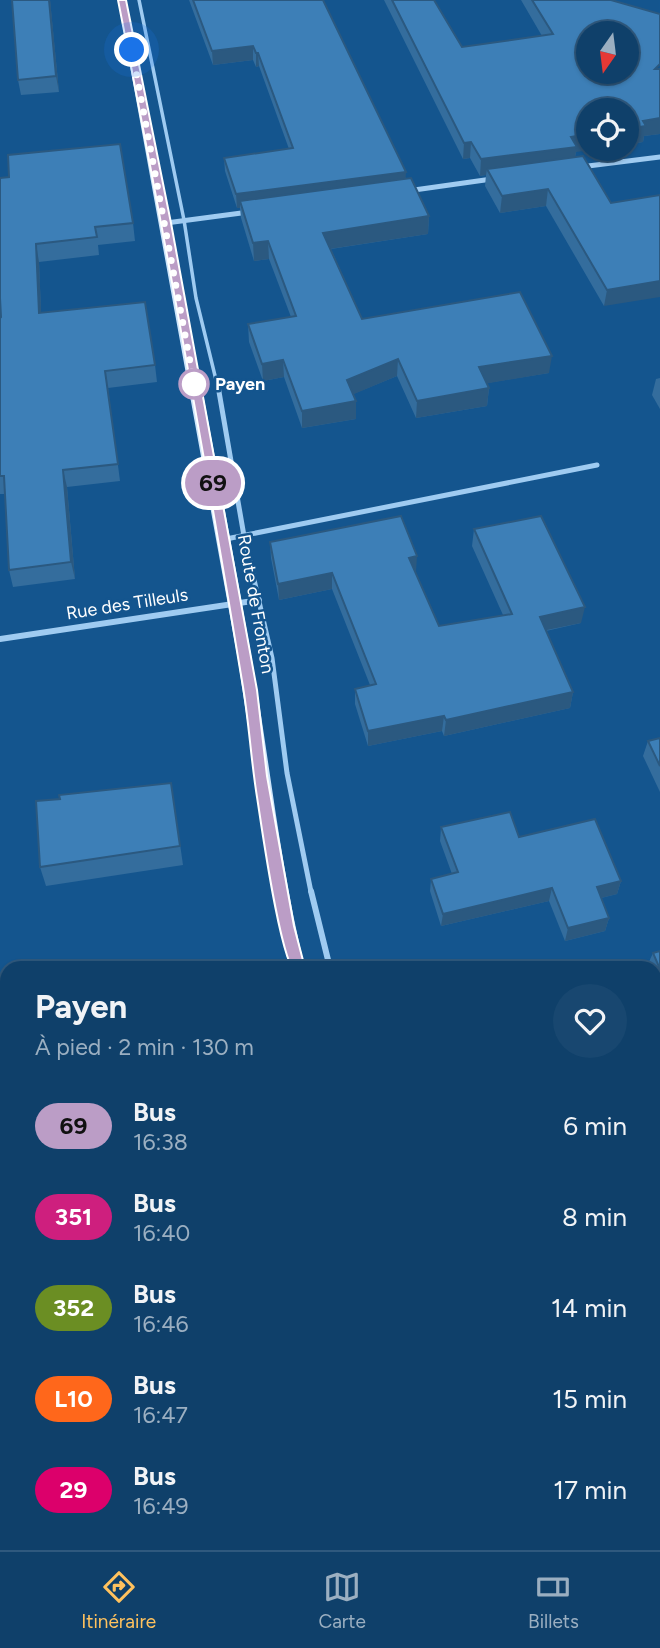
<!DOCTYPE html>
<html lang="fr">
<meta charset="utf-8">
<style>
:root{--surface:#0f406a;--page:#184770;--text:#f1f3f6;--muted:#9bafc1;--line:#2f597e;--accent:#ffc25e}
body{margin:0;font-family:Figtree,sans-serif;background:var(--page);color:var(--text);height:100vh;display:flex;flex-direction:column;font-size:26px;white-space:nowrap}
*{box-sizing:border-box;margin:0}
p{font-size:23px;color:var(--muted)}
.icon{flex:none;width:38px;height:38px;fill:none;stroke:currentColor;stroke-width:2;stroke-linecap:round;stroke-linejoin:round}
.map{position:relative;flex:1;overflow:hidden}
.details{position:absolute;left:0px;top:961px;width:662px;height:590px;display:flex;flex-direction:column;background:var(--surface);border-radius:21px 21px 0 0;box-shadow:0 2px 5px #0004,0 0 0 2px var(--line)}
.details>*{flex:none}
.badge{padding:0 14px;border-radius:23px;font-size:24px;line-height:46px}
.needle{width:46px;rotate:194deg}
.tools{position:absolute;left:576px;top:21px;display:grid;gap:14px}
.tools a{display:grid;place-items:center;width:63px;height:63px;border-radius:50%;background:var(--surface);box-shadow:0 2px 5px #0004,0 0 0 2px var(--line);font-size:35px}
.you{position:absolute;width:35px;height:35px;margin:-18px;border:5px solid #fff;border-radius:50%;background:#1a73e8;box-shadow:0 0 0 10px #1a73e833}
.map>.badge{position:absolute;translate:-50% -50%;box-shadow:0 0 0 4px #fff}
.round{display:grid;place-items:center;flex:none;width:74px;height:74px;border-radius:37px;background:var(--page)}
.overview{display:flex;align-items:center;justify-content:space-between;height:119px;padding:0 35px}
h1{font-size:33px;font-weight:700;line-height:52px}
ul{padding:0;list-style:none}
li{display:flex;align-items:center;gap:21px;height:91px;padding:0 35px}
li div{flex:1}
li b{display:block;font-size:26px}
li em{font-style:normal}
li .badge{min-width:77px;font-weight:700;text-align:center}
.tab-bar{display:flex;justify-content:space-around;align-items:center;height:98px;border-top:2px solid var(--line);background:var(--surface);font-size:19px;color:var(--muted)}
.tab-bar a{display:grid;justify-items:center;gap:4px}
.tab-bar .active{color:var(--accent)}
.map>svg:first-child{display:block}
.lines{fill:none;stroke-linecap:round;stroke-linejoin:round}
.service-far2{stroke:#9fcbf1;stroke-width:3.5}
.service-far1{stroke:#9fcbf1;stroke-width:5}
.service{stroke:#9fcbf1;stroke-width:6}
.minor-far2{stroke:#9fcbf1;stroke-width:5}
.minor-far1{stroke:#9fcbf1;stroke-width:6}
.minor{stroke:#9fcbf1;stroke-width:9}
.secondary{fill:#cde5fb;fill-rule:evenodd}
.wall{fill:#346d9d}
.shaded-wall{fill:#2b5980}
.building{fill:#3d7fb7;stroke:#2b5980;stroke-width:2;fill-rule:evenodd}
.line{fill:#bb9dc6;stroke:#fff;stroke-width:2}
.walk{stroke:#fff;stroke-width:7;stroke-dasharray:0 12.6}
.stop-dot{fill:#fff;stroke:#bb9dc6;stroke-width:3.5}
.labels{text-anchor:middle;stroke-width:5;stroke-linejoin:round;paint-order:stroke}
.stop-label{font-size:18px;font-weight:bold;fill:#fff;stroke:#14558e;text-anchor:start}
.street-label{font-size:18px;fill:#fff;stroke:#14558e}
</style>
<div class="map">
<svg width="660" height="1550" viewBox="0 0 660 1550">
<rect width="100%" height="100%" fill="#14558e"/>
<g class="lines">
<!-- service-far2 -->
<polyline class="service-far2" points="139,0 184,220 196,298 218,388"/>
<!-- service-far1 -->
<g class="service-far1">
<polyline points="218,386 244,536 272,658 287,773 311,892"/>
<polyline points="226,539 597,465"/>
</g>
<!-- service -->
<g class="service">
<polyline points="311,891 330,968"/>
<polyline points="654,1459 660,1474"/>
<polyline points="436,1544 437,1550"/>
<polyline points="523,1544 525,1550"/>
</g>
<!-- minor-far2 -->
<g class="minor-far2">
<polyline points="580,167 660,157"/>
<polyline points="407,191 492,179"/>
<polyline points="166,223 249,212"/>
</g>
<!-- minor-far1 -->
<polyline class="minor-far1" points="0,639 259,600"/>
<!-- minor -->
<polyline class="minor" points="654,1186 660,1185"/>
<!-- secondary -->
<g class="secondary">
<path d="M118,0h8c44,220 87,440 126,660 18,103 28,206 53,308h-16l-22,-115 -29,-193z"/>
<polygon points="394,1544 413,1544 415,1550 395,1550"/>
</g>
</g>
<!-- wall -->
<g class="wall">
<polygon points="12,0 50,0 59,92 21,95 18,80"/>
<polygon points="189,0 323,0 406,179 429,216 428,234 331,249 362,319 549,373 487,383 489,388 487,406 416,418 397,376 353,394 356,401 356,419 302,428 284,377 263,381 249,342 248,324 291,317 269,259 254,261 241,218 240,208 237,208 225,171 224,158 289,149 259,66 256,67 253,60 213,65"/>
<polygon points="384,0 434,0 462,47 542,36 521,0 611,0 660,134 644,136 643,142 626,145 626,110 576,152 575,157 611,203 660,195 604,306 546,206 500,213 485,186 486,175 480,176 470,158 463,159"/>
<polygon points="9,177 133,223 135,241 98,245 99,255 39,262 41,313 155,365 157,382 108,388 120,481 67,487 75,579 13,587 9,570 5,494 0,494 0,318 1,317"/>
<polygon points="660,378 660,409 652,395 656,379"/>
<polygon points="474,529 581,623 546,631 573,692 570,708 444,736 442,731 368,746 355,704 355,689 370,685 332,589 279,600 271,558 270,542 439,626 503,615 472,546"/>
<polygon points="660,738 660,792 643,756 648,741"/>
<polygon points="174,802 183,865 46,886 40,867"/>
<polygon points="441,827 519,837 621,881 617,894 601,898 609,918 605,931 565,941 549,901 441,926 430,891 431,879 452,874 440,841"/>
<polygon points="660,951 660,994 654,982 654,968 648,968 647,966 653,953"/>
</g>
<!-- shaded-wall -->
<g class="shaded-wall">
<polygon points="49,0 50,0 59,92 56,76"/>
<polygon points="253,46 253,60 213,65 212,51"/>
<polygon points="256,53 258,53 259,66 256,67"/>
<polygon points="660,118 660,134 644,136 643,142 626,145 626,129 643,121"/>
<polygon points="588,134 588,149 599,149 576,152 574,163 487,169 486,175 480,176 481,159 571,137"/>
<polygon points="471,142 470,158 463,159 464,143"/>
<polygon points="406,172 405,186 240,201 240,208 237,208 236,194"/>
<polygon points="548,189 546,206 500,213 502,196"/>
<polygon points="429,216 428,234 323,250 323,233"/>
<polygon points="268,241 269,259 254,261 253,243"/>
<polygon points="36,244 39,262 42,331 39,313"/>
<polygon points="660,281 660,297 604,306 607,290"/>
<polygon points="552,356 549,373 478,385 479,367"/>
<polygon points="398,359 397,376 347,397 347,380"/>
<polygon points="283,360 284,377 263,381 262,364"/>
<polygon points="489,388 487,406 416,418 417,401"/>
<polygon points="356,401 356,419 302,428 302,411"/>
<polygon points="63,470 67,487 75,579 71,562"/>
<polygon points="417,556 416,572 409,558"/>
<polygon points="332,573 332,589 279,600 278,584"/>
<polygon points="585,607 581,623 537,632 540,617"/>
<polygon points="573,692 570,708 444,736 446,720"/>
<polygon points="444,716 442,731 368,746 368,731"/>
<polygon points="621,881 617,894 593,900 597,887"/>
<polygon points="552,888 549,901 441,926 443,914"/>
<polygon points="609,918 605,931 565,941 568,928"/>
</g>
<!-- building -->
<g class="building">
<polygon points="12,0 49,0 56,76 18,80"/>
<polygon points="193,0 323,0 406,172 236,194 224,158 293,148 258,53 256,53 253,46 212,51"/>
<path d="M392,0h42l28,47 91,-13 -21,-34h79l49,14v50l-5,5h5v49l-17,3 3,5 -20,3v-19h-38v24l-17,3 6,10 -96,12 -10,-17 -7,1zM588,33h38v39h-38z"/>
<polygon points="120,144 133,223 95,227 97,237 36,244 39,313 145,302 155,365 105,371 118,464 63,470 71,562 9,570 4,476 0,476 0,318 1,317 0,298 0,178 9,177 8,155"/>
<polygon points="583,156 611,203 660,195 660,281 607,290 548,189 502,196 487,169"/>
<polygon points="411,178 429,216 323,233 362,319 520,292 552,356 479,367 489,388 417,401 398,359 347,380 356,401 302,411 283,360 262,364 248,324 296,316 268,241 253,243 240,201"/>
<polygon points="401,516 417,556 409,558 439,626 512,614 474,529 541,516 585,607 540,617 573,692 446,720 444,716 368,731 355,689 376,684 332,573 278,584 270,542"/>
<polygon points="660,738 660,766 648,741"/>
<polygon points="171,783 180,846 40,867 36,801 60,799 59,795"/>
<polygon points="510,812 519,837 595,819 621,881 597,887 609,918 568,928 552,888 443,914 431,879 458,872 441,827"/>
<polygon points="660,951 660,969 653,953"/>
</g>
<!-- line -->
<path class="line" d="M118,0h8l45,223 86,467 10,86 27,150 11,42 -8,6c-16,-6 -36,-152 -40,-177 -6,-37 -8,-74 -14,-110 -38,-230 -80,-459 -125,-687z"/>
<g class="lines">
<!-- walk -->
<polyline class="walk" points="132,50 196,394 194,384"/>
</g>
<!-- markers -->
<circle class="stop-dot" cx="194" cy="384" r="14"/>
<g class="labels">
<!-- stop labels -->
<g class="stop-label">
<text x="215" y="390">Payen</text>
</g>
<!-- street labels -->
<g class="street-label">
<text transform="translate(127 604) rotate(-9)" y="6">Rue des Tilleuls</text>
<text transform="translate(256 604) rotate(80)" y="6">Route de Fronton</text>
</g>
</g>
</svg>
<div class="tools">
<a><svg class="needle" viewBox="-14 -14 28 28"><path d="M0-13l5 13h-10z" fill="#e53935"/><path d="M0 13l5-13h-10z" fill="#9bafc1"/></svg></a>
<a><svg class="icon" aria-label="locate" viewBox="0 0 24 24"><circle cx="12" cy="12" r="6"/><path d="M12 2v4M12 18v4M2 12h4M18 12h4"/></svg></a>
</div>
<div class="you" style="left:132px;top:50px"></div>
<b class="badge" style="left:213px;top:483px;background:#bb9dc6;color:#111">69</b>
<section class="details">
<div class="overview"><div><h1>Payen</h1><p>À pied · 2 min · 130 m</p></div><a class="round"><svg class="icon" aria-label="heart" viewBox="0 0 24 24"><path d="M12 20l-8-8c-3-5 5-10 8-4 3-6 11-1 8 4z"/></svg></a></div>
<ul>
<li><span class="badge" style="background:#bb9dc6;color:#111">69</span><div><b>Bus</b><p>16:38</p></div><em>6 min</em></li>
<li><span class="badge" style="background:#ce1f7e;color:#fff">351</span><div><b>Bus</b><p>16:40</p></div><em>8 min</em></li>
<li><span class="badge" style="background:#6b8e23;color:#fff">352</span><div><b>Bus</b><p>16:46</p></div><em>14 min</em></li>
<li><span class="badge" style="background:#ff671b;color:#fff">L10</span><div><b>Bus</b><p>16:47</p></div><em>15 min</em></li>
<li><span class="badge" style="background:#dc006b;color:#fff">29</span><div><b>Bus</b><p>16:49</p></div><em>17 min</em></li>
</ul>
</section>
</div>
<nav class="tab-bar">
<a class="active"><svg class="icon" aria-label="directions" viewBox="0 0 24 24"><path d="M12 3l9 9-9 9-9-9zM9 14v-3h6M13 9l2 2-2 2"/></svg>Itinéraire</a>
<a><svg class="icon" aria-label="map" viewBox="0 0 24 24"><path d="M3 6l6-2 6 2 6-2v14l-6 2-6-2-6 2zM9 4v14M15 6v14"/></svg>Carte</a>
<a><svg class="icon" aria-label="tickets" viewBox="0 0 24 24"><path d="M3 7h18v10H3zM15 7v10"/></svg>Billets</a>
</nav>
